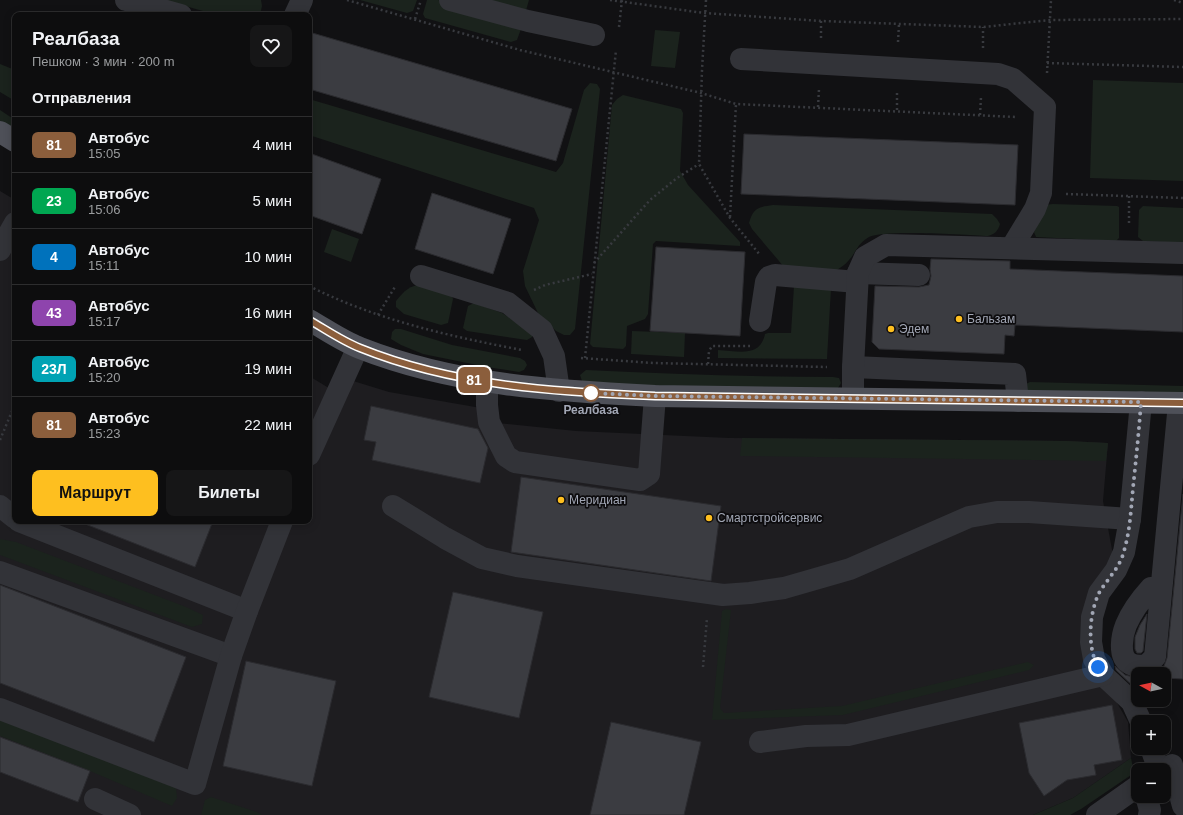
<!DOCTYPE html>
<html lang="ru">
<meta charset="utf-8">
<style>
:root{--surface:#0d0d0e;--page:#161617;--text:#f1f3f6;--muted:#9a9c9e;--line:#2d2d2e;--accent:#febf1f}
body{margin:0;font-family:Arial,sans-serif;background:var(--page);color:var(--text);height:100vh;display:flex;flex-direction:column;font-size:15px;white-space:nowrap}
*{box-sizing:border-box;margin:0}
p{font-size:13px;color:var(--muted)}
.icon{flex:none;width:22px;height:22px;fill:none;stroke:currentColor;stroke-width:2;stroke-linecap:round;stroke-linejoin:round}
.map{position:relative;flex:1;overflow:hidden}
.side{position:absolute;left:12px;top:12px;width:300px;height:512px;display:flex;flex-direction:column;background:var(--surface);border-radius:8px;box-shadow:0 2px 10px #0003,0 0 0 1px var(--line)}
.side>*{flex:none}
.badge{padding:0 8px;border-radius:6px;font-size:14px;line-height:26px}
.needle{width:26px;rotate:278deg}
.fabs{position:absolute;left:1131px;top:667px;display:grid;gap:8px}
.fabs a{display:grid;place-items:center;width:40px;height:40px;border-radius:8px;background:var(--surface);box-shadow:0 2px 10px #0003,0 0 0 1px var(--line);font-size:20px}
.you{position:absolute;width:20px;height:20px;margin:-10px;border:3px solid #fff;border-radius:50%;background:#1a73e8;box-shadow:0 0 0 6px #1a73e833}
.map>.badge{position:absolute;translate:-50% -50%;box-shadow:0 0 0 2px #fff}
h2{padding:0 20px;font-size:15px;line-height:36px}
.round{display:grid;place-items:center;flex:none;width:42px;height:42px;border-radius:8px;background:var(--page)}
.overview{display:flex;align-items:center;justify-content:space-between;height:68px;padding:0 20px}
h1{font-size:19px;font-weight:800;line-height:30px}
.button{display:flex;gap:8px;margin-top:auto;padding:8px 20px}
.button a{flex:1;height:46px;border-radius:8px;background:var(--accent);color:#111;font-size:16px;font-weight:800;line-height:46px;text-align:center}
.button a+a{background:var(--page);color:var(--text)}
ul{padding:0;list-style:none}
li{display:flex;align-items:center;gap:12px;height:56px;padding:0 20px;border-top:1px solid var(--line)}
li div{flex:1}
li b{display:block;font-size:15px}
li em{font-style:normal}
li .badge{min-width:44px;font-weight:700;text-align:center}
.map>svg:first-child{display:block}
.built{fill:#1e1d20}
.green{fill:#1b231d}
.building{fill:#3b3c41;stroke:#2b2b2f}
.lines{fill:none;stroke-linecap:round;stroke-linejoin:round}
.path{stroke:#383a3f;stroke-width:2.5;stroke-dasharray:2 3;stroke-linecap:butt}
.minor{stroke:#323338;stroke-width:22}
.major{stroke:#4e5058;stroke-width:22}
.line-casing{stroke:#fff;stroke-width:9}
.line{stroke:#8b5e3c;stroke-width:6}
.walk{stroke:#a2a7b5;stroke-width:4;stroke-dasharray:0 7.2}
.poi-dot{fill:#febf1f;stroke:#0d0c0e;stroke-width:1.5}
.stop-dot{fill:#fff;stroke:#8b5e3c;stroke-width:2}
.labels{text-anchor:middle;stroke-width:3.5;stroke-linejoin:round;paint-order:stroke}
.poi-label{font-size:12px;fill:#a2a7b5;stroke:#0d0c0e;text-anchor:start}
.stop-label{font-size:12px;font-weight:bold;fill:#a2a7b5;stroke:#0d0c0e}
</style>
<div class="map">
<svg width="1183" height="815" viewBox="0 0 1183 815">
<rect width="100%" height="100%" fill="#111113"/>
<!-- built -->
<polygon class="built" points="0,191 15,200 15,521 309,521 309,376 337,393 350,380 389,392 481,408 497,423 576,431 729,438 1067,441 1108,443 1103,501 1113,555 1092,617 1116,701 1128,722 1131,758 1073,798 1033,815 0,815"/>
<!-- green -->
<g class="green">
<polygon points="164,0 261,0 262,6 260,15 217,15"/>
<polygon points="360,0 417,0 413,11 407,13"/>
<polygon points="427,0 438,0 518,22 522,26 517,40 511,42 425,18 423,14"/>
<polygon points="463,0 529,0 525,14"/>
<polygon points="655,30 680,32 675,68 651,66"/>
<polygon points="0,64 15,70 15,101 0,92"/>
<polygon points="1093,80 1183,83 1183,181 1090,178"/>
<polygon points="590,83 597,84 600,89 575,329 570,335 564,335 556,331 538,313 525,286 523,271 539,220 534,208 309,135 309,99 556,172 563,163 584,90"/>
<polygon points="623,95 681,109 683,113 680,171 688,185 740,242 740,246 656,241 653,244 648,314 645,319 627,326 626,346 623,349 593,347 590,344 612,105 617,99"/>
<polygon points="0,110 15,120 15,131 0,121"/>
<polygon points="1053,204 1117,206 1119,207 1119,238 1116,241 1036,237 1034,232 1045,205"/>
<path d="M773,205l219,9 5,5 3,5c-2,7 -5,10 -12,12 -21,-1 -105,-7 -119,1 -12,7 -12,14 -20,23 -4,5 -9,8 -14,11l-51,-4 -32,-38 -3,-6c4,-15 9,-16 24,-18z"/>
<polygon points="1143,206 1183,208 1183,243 1143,241 1138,237 1139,210"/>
<polygon points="332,229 359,239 351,262 324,252"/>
<path d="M423,284l28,9 2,6 -5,24 -7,2 -37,-11 -8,-7v-6c9,-11 13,-15 27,-17z"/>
<path d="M794,286l37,2 -4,71 -109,-1v-8c20,1 42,8 47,-16l3,-1h23z"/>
<polygon points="474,303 502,313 532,333 532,337 527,340 467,331 463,328 468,306"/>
<polygon points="395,329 401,329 452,345 520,358 525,361 527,365 524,370 519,372 487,367 423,354 401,345 391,339 392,332"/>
<polygon points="632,331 685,333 684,357 631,354"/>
<path d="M586,370c82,4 165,7 247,7l6,1 2,5 -3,5h-179l-77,-7 -2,-6z"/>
<polygon points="1030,382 1183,386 1183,397 1026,391 1026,384"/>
<polygon points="742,438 1067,441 1108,443 1106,461 740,456"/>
<polygon points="0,539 16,542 186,607 203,615 202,624 192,627 0,555"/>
<polygon points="726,609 731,610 720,708 724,713 842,706 1028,662 1034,665 1029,670 843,715 712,720 722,611"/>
<polygon points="0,720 176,788 177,798 172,806 90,771 0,736"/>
<polygon points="1131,758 1134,773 1081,809 1070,815 1033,815 1073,798"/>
<polygon points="211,797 257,812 262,815 201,815 205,800"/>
</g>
<!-- building -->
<g class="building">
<polygon points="309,32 572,109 556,161 309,89"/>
<polygon points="744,134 1018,145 1015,205 741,194"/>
<polygon points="309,153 381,179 362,234 309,215"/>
<polygon points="432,193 511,219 493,274 415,249"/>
<polygon points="656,247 745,252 740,336 650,331"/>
<polygon points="931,259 1010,261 1010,269 1183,276 1183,332 1015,325 1014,336 1005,335 1004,354 879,349 872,342 875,286 919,287 929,285 931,276 930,269"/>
<polygon points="371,406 478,429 488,448 480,483 372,460 376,442 364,440"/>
<polygon points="521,477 721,506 711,581 511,552"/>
<polygon points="1183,494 1183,679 1164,678 1164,674 1156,674 1164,666 1167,658"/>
<polygon points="81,521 213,521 195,567 80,522"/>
<polygon points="0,585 186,657 154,742 0,683"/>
<polygon points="453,592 543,612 519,718 429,697"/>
<polygon points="1147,614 1143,651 1141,653 1137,653 1135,649 1135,637 1140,625"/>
<polygon points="246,661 336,681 312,786 223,766"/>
<polygon points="1115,666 1125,675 1138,678 1138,691 1116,670"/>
<polygon points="1112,705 1122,760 1094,765 1096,775 1067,780 1044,796 1029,773 1019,723"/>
<polygon points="611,722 701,742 684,815 590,815"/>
<polygon points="0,737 90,771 78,802 0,772"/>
</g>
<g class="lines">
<!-- path -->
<g class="path">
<polyline points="347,0 520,50 701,93 736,104 1016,117"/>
<polyline points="610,0 704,13 821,21 983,27 1050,20 1183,19"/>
<polyline points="706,0 702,70 699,164 730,218 760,255"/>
<polyline points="1174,0 1183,3"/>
<polyline points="415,19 421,0"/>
<polyline points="619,27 622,0"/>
<polyline points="821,38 821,21"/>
<polyline points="898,42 899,24"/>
<polyline points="983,48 983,27"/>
<polyline points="1047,63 1183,67"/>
<polyline points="1047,73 1051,0"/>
<polyline points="818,107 819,89"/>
<polyline points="897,110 897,93"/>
<polyline points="980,115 981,97"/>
<polyline points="1066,194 1183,198"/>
<polyline points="1129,196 1129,226"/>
<polyline points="730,217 736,104"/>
<polyline points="594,263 650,200 677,178 699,164"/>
<path d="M309,286c68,34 139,50 213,64"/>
<polyline points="534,290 545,285 592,274"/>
<polyline points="378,315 396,285"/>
<polyline points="581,358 653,363 827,367"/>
<polyline points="585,358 616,50"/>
<polyline points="708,364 709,351 712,346 750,346"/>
<polyline points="0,440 15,404"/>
<polyline points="703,667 707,618"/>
</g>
<!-- minor -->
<g class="minor">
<polyline points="126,0 181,15"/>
<polyline points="450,0 528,21 594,35"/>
<polyline points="295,15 302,0"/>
<polyline points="741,59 998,74 1013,79 1045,107 1041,193 1035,209 1012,247"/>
<polyline points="0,250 15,223"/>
<polyline points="858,273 919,275"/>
<polyline points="421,276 508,303 542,330 554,356 559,391"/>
<polyline points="760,321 766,282 769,277 775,275 857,282"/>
<polyline points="853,367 1015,374 1018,401"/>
<polyline points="487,383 487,405 489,422 506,456 515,462 640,480 649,474 655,396"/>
<polyline points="853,398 853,367 858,273 865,257 886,245 1183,253"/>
<polyline points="309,455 358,347"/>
<polyline points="0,506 15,518"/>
<polyline points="393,506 445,538 482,558 517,566 723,595 750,593 784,588 850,569 969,517 997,512 1029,512 1130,519"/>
<polyline points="19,521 247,611"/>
<polyline points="0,572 231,656"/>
<path d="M1151,588c-10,11 -19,23 -25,37 -4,10 -8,31 3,38 6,4 12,3 18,2l8,-8 24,-254"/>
<polyline points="0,709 195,784 231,656 247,611 282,521"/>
<polyline points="1141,722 1132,702 1103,675 1094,659 1091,642 1092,617 1099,593 1116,570 1124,552 1130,519 1141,402"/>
<polyline points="760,742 806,736 848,735 1103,675"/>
<polyline points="1151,748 1159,770"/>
<polyline points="1172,765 1183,806"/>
<polyline points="1146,796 1150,810 1149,815"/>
<polyline points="95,799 130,815"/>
<polyline points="1097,815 1138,786"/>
</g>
<!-- major -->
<g class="major">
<polyline points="0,132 15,141"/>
<path d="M309,320c16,9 33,21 51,28 94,37 195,43 295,48l528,7"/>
</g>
</g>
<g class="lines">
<!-- line casing -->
<g class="line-casing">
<path id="line" d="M309,320c16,9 33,21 51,28 94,38 195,44 295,48l528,7"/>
</g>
<!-- line -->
<use href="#line" class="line"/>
<!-- walk -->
<path class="walk" d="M591,393l64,3 486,6c-2,29 -5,57 -8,86 -2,21 -3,43 -9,63 -4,17 -17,28 -25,42 -10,21 -12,54 -1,74"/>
</g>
<!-- markers -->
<g class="poi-dot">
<circle cx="959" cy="319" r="4"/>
<circle cx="891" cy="329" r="4"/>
<circle cx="561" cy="500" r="4"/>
<circle cx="709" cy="518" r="4"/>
</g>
<circle class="stop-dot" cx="591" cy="393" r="8"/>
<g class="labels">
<!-- poi labels -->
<g class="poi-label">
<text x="967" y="323">Бальзам</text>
<text x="899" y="333">Эдем</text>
<text x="569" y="504">Меридиан</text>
<text x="717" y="522">Смартстройсервис</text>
</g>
<!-- stop labels -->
<g class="stop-label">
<text x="591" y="414">Реалбаза</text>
</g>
</g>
</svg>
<div class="fabs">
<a><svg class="needle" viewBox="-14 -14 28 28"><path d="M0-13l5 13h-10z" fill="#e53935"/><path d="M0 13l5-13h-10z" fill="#9a9c9e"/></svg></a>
<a>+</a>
<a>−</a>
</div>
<div class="you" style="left:1098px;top:667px"></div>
<b class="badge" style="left:474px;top:380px;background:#8b5e3c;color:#fff">81</b>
<section class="side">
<div class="overview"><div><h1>Реалбаза</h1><p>Пешком · 3 мин · 200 m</p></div><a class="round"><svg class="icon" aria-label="heart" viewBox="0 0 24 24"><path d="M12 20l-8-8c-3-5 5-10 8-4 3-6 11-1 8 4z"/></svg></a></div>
<h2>Отправления</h2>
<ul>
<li><span class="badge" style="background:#8b5e3c;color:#fff">81</span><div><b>Автобус</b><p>15:05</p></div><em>4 мин</em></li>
<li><span class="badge" style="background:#00a651;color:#fff">23</span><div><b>Автобус</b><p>15:06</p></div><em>5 мин</em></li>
<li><span class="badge" style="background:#0072bc;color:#fff">4</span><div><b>Автобус</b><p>15:11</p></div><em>10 мин</em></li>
<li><span class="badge" style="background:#8e44ad;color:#fff">43</span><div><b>Автобус</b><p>15:17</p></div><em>16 мин</em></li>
<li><span class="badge" style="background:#00a3b4;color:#fff">23Л</span><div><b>Автобус</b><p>15:20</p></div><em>19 мин</em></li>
<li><span class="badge" style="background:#8b5e3c;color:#fff">81</span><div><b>Автобус</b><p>15:23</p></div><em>22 мин</em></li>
</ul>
<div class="button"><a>Маршрут</a><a>Билеты</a></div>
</section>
</div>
